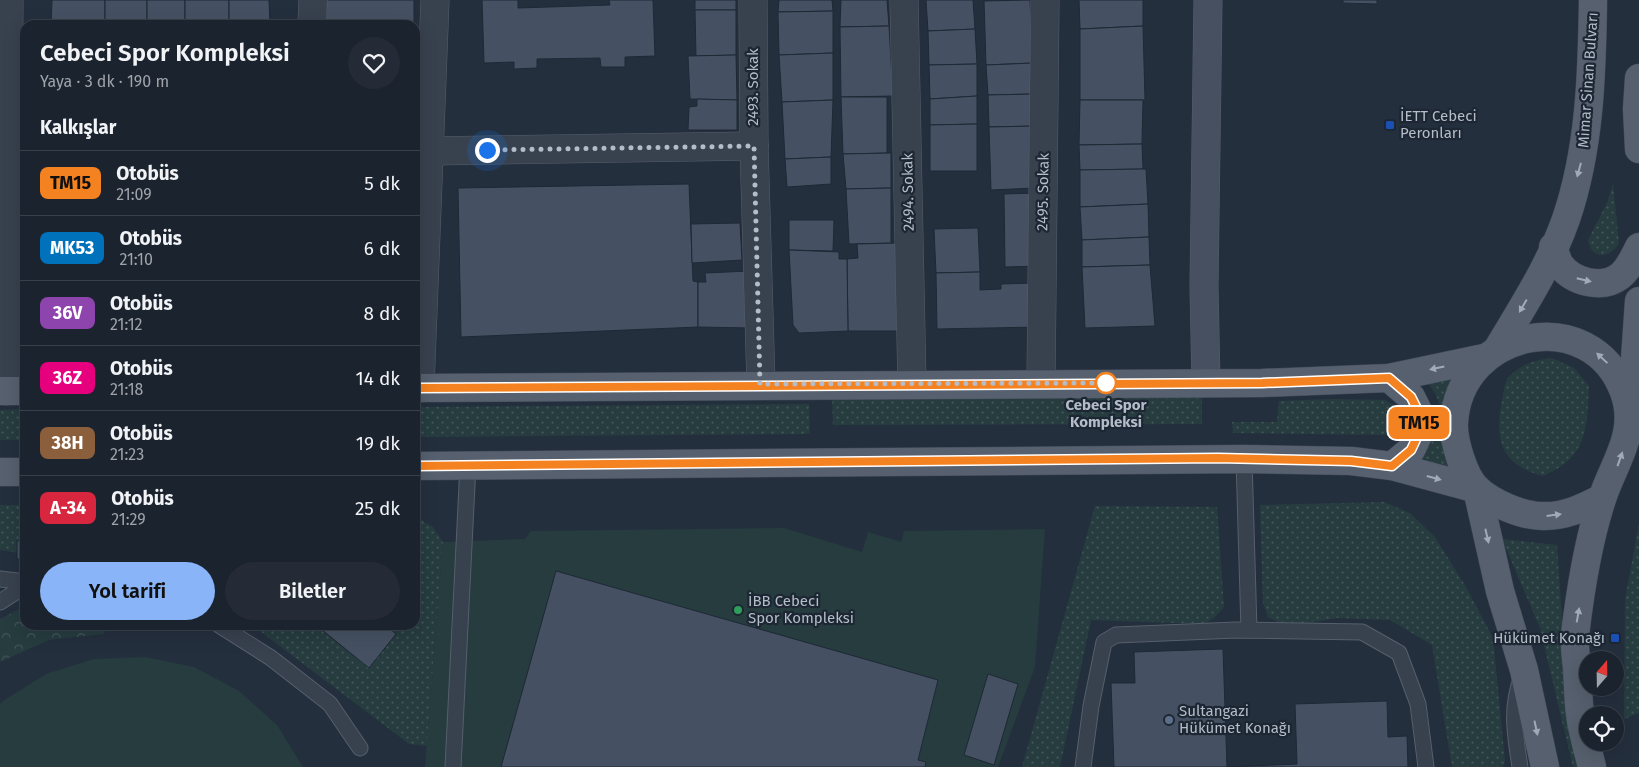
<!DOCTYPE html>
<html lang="tr">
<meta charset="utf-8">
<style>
:root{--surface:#1b232e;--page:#242b36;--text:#f1f3f6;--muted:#a0a4aa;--line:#39404a;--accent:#8ab4f8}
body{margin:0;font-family:"Fira Sans",sans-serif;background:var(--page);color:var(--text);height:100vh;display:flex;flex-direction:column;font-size:19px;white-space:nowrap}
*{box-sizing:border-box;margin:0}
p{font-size:16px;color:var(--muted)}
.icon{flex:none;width:28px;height:28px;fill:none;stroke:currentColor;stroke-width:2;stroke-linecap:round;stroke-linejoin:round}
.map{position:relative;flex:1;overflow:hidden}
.drawer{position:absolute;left:20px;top:20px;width:400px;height:610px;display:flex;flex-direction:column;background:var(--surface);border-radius:15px;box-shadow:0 5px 20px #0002,0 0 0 1px var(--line)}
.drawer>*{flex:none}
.badge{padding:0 10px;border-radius:8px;font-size:18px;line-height:32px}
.needle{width:32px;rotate:20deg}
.tools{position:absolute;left:1579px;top:651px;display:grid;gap:10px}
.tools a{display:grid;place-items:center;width:45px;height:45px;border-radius:50%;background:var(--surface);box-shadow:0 5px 20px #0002,0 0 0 1px var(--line);font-size:25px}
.you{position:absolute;width:25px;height:25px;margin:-12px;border:4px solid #fff;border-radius:50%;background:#1a73e8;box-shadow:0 0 0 8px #1a73e833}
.map>.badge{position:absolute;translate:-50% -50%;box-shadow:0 0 0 2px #fff}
h2{padding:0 20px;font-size:19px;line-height:45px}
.round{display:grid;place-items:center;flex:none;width:52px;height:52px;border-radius:26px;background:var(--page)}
.overview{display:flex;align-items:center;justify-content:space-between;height:85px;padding:0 20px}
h1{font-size:24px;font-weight:600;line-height:38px}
.action{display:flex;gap:10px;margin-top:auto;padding:10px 20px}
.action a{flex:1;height:58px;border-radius:30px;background:var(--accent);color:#111;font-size:20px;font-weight:600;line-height:58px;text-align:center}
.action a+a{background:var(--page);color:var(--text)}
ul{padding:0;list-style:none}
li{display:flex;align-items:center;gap:15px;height:65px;padding:0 20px;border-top:1px solid var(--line)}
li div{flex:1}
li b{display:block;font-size:19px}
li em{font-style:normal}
li .badge{min-width:55px;font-weight:700;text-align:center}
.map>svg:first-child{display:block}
.grass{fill:url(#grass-dots)}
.park{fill:url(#park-crowns)}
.pitch{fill:#263c3f}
.building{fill:#455162;stroke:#1f2835}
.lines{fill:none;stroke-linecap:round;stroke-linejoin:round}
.lane-casing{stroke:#565f6c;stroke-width:17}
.street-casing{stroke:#565f6c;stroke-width:29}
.secondary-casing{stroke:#565f6c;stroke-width:29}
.primary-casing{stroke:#414a57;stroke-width:29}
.lane{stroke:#38414e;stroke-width:15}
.street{stroke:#38414e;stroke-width:28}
.secondary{stroke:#465061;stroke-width:28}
.primary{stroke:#56606e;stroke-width:28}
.oneway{fill:#a1aab7}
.line-casing{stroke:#fff;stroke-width:11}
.line{stroke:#f58220;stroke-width:8}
.walk{stroke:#b4bcc9;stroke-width:5;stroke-dasharray:0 9}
.transit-dot{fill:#1a4fb4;stroke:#1d2633;stroke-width:2}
.stop-dot{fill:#fff;stroke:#f58220;stroke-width:2.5}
.leisure-dot{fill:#2e9e5b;stroke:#1d2633;stroke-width:2}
.service-dot{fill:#5c6f8a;stroke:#1d2633;stroke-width:2}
.labels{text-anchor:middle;stroke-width:4.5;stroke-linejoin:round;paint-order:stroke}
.street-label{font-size:15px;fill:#b4bcc9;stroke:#1d2633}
.poi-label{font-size:15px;fill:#b4bcc9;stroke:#1d2633;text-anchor:start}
.stop-label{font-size:15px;font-weight:bold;fill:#b4bcc9;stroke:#1d2633}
</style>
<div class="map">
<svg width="1639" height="767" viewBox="0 0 1639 767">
<defs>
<pattern id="grass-dots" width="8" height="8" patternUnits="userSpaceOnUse" patternTransform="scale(1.25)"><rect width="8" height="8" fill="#263c3f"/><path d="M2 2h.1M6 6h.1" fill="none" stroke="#435659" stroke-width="1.8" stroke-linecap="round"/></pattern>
<pattern id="park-crowns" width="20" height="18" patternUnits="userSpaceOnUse" patternTransform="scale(1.25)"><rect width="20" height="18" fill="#263c3f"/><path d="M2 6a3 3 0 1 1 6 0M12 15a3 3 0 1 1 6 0" fill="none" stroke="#435659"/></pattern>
</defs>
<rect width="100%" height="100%" fill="#242f3e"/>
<!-- grass -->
<g class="grass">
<path d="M1613,184l6,59c-9,16 -28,17 -31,-3l19,-37z"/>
<path d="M1552,358l22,10 15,18c-2,43 -1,71 -46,90 -42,-11 -49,-36 -41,-76 2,-6 2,-17 6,-22 12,-14 27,-18 44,-20z"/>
<path d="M1458,372l-9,98 -27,-12c10,-15 20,-38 16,-57 -1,-7 -9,-15 -12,-21z"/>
<polygon points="1202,393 1202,424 833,425 832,396"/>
<polygon points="1331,399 1385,400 1399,408 1403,420 1398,432 1387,435 1233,433 1232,422 1277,422 1279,401"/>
<polygon points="809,404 810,434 415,437 415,407"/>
<polygon points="25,409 25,440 0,440 0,410"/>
<polygon points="1384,502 1410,513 1435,537 1466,587 1493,638 1505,761 1503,767 1452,767 1432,645 1390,620 1337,618 1301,624 1281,624 1268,617 1263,603 1260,505"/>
<polygon points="0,505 25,505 25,554 0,550"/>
<polygon points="1095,506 1217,507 1224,607 1214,618 1205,624 1091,620 1060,767 1022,767"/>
<polygon points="415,516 433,527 443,542 427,746 409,744 252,625 415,625"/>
<polygon points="1639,524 1639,713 1624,719 1625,599"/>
<polygon points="1502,539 1557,545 1565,663 1581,767 1573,767 1540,628"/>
</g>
<!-- park -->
<polygon class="park" points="25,606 25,625 107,625 104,634 49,640 0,662 0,619"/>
<!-- pitch -->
<g class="pitch">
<polygon points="784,528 862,552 868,532 901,542 904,531 1045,529 1035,667 998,767 425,767 443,542 525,539 531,531"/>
<polygon points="145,657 194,667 239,691 277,725 303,767 0,767 0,704 3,701 46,674 94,659"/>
</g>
<!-- building -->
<g class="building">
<polygon points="52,0 105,0 105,25 51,25"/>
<rect x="105" y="0" width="42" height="25"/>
<rect x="147" y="0" width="38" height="25"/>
<rect x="185" y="0" width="44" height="25"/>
<polygon points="229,0 269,0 270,25 229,25"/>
<polygon points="320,0 414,0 414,25 321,25"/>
<polygon points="482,0 518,0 518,8 610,5 609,0 653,0 655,56 625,57 625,67 601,67 600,58 537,59 537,68 514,69 514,62 484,63"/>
<rect x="695" y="0" width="41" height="10"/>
<polygon points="779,0 832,0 833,11 778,12"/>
<polygon points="841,0 887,0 889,26 840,27"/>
<polygon points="926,0 973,0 975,29 928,31"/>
<polygon points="1030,0 1033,63 986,65 984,1"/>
<polygon points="1079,0 1143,0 1143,26 1080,29"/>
<polygon points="1343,0 1377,0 1377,4 1343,3"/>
<polygon points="695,10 736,10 736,55 696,56"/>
<polygon points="833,11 833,53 779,55 778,12"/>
<polygon points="889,26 893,96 841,97 840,27"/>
<polygon points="1143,26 1145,100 1080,100 1080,29"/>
<polygon points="975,29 977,64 929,65 928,31"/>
<polygon points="833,53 833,100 782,102 779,55"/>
<polygon points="736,55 737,100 690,99 688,56"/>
<polygon points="1033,63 1034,94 988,95 986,65"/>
<polygon points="977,64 977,96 930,99 929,65"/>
<polygon points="1034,94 1036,126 989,127 988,95"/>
<polygon points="977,96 977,124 930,125 930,99"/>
<polygon points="841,97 887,97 887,153 843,154"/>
<polygon points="697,99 737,100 737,130 688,130 689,107 697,106"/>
<polygon points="833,100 831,157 785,159 782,102"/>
<polygon points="1080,100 1143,100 1142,144 1079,145"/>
<polygon points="977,124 977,171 930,171 930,125"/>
<polygon points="1036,126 1035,188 991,190 989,127"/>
<polygon points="1142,144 1143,169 1080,170 1079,145"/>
<polygon points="891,153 891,188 846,189 843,154"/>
<polygon points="831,157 831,184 787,187 785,159"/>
<polygon points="1143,169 1146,169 1148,204 1080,207 1080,170"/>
<polygon points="689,184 693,281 698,282 698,327 461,337 458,188"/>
<polygon points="891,188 891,243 849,244 846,189"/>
<polygon points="1039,193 1040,266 1005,267 1004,194"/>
<polygon points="1148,204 1149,237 1082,240 1080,207"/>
<polygon points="789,220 834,220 833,251 789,250"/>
<polygon points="740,223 742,260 692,263 691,224"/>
<polygon points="978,228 980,272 936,273 934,229"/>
<polygon points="1149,237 1150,265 1082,267 1082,240"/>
<polygon points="899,243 903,331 848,331 847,259 858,258 857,244"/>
<polygon points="789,250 839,252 839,259 847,259 848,331 799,333 793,325"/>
<polygon points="1150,265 1155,326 1085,328 1082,267"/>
<polygon points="749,271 752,328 698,327 698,282 706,282 705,273"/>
<polygon points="980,272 980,290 1001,289 1001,284 1035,283 1038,327 937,329 936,273"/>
<rect x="17" y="541" width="8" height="18"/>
<polygon points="556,571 938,680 918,760 926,762 925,767 501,767"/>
<polygon points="316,625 385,625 396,634 369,668"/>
<polygon points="1223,649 1227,767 1297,764 1295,704 1387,701 1388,737 1407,736 1408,767 1114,767 1111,683 1135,683 1134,652"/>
<polygon points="988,674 1018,684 994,765 964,755"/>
</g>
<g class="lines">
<!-- lane casing -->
<g class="lane-casing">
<g id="lane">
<polyline points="1244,459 1249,630"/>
<polyline points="0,579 25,582"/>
<polyline points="0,602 25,586"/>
<polyline points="219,625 271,658 330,704 360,748"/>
<polyline points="453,767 468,465"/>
<polyline points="1083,767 1091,706 1104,642 1116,635 1236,630 1362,632 1399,653 1418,704 1426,767"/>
<path d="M1520,767c-5,-34 -10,-58 2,-91"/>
</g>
</g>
<!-- street casing -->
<g class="street-casing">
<g id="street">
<polyline points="753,0 754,146 761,384"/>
<polyline points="904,0 912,384"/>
<polyline points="312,25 313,0"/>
<polyline points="429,151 754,146"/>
<polyline points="1041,383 1045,0"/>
<polyline points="420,388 435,0"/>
<polyline points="6,391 9,0"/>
</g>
</g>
<!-- secondary casing -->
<g class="secondary-casing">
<polyline id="secondary" points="1206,382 1204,287 1208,0"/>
</g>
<!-- primary casing -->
<g class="primary-casing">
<g id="primary">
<polyline points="1639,78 1637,109 1639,149"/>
<path d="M1553,247c2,5 4,13 7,18 13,17 42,25 60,11 9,-7 14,-19 19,-29"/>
<path d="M1497,350c25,-42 53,-85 69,-131 24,-70 26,-146 27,-219"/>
<polyline points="1389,378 1411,397 1419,413 1419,433 1411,450 1392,466"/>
<polyline points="415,388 1262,383 1389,378 1484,358"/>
<polyline points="0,391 25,391"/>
<polyline points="1632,402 1639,301"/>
<polyline points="415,466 1244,459 1351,461 1392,466 1477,489"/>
<polyline points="0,472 25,472"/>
<polyline points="1477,489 1500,591 1524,670 1545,767"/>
<path d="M1592,767c-4,-17 -10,-35 -12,-53 -2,-15 -2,-31 -3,-46 -1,-11 -3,-23 -2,-33 5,-42 14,-97 27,-136 12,-37 37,-66 22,-107 -33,-90 -165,-63 -170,31 -1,17 10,54 23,66 15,14 45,27 65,27 22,1 41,-8 60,-18"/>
</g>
</g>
<!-- lane -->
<use href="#lane" class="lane"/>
<!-- street -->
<use href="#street" class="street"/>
<!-- secondary -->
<use href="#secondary" class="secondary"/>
<!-- primary -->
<use href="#primary" class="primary"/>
</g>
<!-- one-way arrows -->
<defs><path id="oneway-solid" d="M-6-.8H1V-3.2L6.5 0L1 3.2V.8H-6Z" transform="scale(1.25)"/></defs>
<g class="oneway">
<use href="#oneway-solid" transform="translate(1579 170) rotate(105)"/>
<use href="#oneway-solid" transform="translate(1584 280) rotate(13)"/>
<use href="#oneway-solid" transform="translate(1523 306) rotate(120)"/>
<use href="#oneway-solid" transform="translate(1602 358) rotate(-137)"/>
<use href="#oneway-solid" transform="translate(1437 368) rotate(168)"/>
<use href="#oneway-solid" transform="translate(1620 459) rotate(-70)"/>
<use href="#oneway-solid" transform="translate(1434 478) rotate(15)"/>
<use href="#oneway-solid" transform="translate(1554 515) rotate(-7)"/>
<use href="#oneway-solid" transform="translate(1487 536) rotate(77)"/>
<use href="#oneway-solid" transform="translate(1578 615) rotate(-80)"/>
<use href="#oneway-solid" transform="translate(1536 728) rotate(78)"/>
</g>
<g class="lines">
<!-- line casing -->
<g class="line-casing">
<polyline id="line" points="415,388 1262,383 1389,378 1411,397 1419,413 1419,433 1411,450 1392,466 1351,461 1218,458 415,466"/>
</g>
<!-- line -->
<use href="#line" class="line"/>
<!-- walk -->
<polyline class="walk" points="487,150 754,146 760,384 1114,383 1106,383"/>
</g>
<!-- markers -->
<g class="transit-dot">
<rect x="1385" y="120" width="10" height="10" rx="2.5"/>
<rect x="1610" y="633" width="10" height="10" rx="2.5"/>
</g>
<circle class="stop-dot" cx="1106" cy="383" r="10"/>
<circle class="leisure-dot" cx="738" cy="610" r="5"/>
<circle class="service-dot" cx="1169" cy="720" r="5"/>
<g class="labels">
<!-- street labels -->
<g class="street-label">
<text transform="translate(1588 80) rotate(-86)" y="5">Mimar Sinan Bulvarı</text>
<text transform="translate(753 87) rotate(-90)" y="5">2493. Sokak</text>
<text transform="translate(908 192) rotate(-91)" y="5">2494. Sokak</text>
<text transform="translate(1043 192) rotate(-89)" y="5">2495. Sokak</text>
</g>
<!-- poi labels -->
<g class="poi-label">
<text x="1400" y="121">İETT Cebeci<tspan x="1400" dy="17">Peronları</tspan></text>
<text x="748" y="606">İBB Cebeci<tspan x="748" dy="17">Spor Kompleksi</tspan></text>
<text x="1605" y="643" text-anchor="end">Hükümet Konağı</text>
<text x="1179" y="716">Sultangazi<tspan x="1179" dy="17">Hükümet Konağı</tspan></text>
</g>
<!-- stop labels -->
<g class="stop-label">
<text x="1106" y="410">Cebeci Spor<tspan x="1106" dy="17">Kompleksi</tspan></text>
</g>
</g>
</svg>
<div class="tools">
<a><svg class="needle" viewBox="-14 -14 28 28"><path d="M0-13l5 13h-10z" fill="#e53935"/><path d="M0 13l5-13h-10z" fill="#a0a4aa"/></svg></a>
<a><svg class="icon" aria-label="locate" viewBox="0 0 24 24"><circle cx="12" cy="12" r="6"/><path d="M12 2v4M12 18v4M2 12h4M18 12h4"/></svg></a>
</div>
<div class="you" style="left:487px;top:150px"></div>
<b class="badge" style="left:1419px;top:423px;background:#f58220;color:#111">TM15</b>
<section class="drawer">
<div class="overview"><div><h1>Cebeci Spor Kompleksi</h1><p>Yaya · 3 dk · 190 m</p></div><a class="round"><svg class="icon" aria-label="heart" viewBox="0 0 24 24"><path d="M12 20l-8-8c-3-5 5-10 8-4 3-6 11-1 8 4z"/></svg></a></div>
<h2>Kalkışlar</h2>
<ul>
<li><span class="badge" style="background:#f58220;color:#111">TM15</span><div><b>Otobüs</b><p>21:09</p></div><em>5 dk</em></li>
<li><span class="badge" style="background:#0072bc;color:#fff">MK53</span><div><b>Otobüs</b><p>21:10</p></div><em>6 dk</em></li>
<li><span class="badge" style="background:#8e44ad;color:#fff">36V</span><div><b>Otobüs</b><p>21:12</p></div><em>8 dk</em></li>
<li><span class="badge" style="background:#e6007e;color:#fff">36Z</span><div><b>Otobüs</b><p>21:18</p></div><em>14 dk</em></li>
<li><span class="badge" style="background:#8b5e3c;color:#fff">38H</span><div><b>Otobüs</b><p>21:23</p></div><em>19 dk</em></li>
<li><span class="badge" style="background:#d7263d;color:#fff">A-34</span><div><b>Otobüs</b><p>21:29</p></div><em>25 dk</em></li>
</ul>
<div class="action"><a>Yol tarifi</a><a>Biletler</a></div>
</section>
</div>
